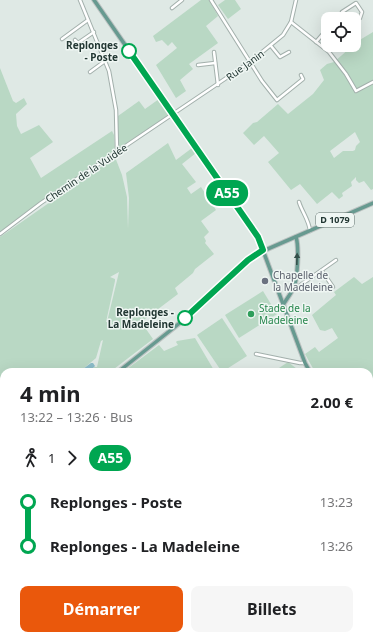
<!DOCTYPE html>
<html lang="fr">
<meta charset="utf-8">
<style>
:root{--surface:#fff;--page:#f6f6f6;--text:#202124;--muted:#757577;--accent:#ea580c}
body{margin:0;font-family:"Noto Sans",sans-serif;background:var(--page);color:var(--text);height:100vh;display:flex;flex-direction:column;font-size:15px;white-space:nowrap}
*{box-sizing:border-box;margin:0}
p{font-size:13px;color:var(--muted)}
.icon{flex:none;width:22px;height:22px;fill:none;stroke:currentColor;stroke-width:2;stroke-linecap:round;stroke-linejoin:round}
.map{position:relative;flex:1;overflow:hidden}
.panel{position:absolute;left:0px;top:368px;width:373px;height:272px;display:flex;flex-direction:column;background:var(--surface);border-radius:12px 12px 0 0;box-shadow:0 4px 16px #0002}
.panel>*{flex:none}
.badge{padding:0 8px;border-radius:13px;font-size:14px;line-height:26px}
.buttons{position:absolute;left:321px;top:12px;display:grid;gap:8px}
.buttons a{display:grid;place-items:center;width:40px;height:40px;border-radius:8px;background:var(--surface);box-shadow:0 4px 16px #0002;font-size:20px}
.map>.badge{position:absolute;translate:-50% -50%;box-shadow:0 0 0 2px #fff}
.legs{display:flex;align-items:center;gap:6px;height:44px;padding:0 20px;font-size:13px}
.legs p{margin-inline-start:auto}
.head{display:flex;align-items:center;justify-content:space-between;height:68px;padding:0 20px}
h1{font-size:22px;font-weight:700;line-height:30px}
.action{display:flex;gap:8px;margin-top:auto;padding:8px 20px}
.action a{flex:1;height:46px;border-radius:8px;background:var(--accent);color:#fff;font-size:16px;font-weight:700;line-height:46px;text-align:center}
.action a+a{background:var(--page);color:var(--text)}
ul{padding:0 20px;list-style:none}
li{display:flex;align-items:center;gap:14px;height:44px;font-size:15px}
li i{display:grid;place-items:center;width:6px;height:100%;margin:0 5px;background:currentColor}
li i::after{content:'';width:10px;height:10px;margin:-5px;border:3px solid;border-radius:50%;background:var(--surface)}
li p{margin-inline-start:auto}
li:first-child i{background:linear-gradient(#0000 50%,currentColor 0)}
li:last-child i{background:linear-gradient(currentColor 50%,#0000 0)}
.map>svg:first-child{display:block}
.green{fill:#b9d8c4;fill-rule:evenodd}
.water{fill:#8bbcc9}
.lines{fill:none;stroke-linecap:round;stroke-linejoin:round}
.street-casing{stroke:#a3b0ac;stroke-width:4.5}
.primary-casing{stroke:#bdc3c2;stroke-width:5.5}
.street{stroke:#fff;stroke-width:2.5}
.primary{stroke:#679a90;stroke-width:3.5}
.oneway{fill:#33504a}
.line-1-casing{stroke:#fff;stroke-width:9}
.line-1{stroke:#00a651;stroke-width:6}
.stop-1-dot{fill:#fff;stroke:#00a651;stroke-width:2}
.worship-dot{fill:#6b7280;stroke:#eff6f3;stroke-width:1.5}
.leisure-dot{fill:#2e9e5b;stroke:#eff6f3;stroke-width:1.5}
.labels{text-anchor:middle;stroke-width:3;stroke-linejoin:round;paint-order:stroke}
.shield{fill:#eff6f3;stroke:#60706d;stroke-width:1}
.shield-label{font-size:9px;font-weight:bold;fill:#223733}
.stop-label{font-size:10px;font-weight:bold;fill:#223733;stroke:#eff6f3;text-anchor:end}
.street-label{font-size:10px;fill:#223733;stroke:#eff6f3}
.worship-label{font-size:10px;fill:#5b616d;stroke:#eff6f3;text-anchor:start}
.leisure-label{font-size:10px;fill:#27864d;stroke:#eff6f3;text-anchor:start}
</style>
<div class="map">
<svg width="373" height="640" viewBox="0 0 373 640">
<rect width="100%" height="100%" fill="#dfe9e5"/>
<!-- green -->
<g class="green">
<polygon points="201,0 209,0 218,16 206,26 218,43 189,64 193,69 180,80 186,91 176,98 156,65 177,48 172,42 168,46 162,40 156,42 153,36"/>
<polygon points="225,0 235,0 241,9 228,19 218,5"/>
<path d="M373,32v157l-2,1 -7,-9 -5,2 -3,-3v-3l-5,5 1,4 -10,7 1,3 -4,3 -7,-7 -15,12 -17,-20 -9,6 -23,-28 11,-9 -15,-17 -10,9 -11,-12 10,-10 4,-1 21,-18 10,10 25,-20 11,-14 -4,-10 7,-6 7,-2 24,-21zM355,132l5,10 -4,4 -1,4 -2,1h-10l-9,7 -4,-7z"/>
<polygon points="0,68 13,101 16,103 24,98 27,104 16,114 17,126 21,134 39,125 53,142 30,158 41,178 112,131 114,135 115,150 26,212 0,232"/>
<polygon points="159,99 169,115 119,148 117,144 118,116 139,101 145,109"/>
<path d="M168,143l8,17 16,-12 4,5 -14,11 14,18 -9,6 4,6 10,-7 15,23 -15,11 8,11 -5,5 2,4 -1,2 9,11 -19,15 -2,4 -18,15 3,6 -37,28 12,17 -43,33h-21l5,-5h3l6,-27 -2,1 -5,17 -13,11 4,3h-83v86l-4,3v-224l115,-80 7,18 5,22 1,32 1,-31 -3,-25zM119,272l-12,50h-1l9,-41v-2l-5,-2z"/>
<polygon points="354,277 362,284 373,277 373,432 371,434 369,432 369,372 315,372 305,354 315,347 319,352 338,338 332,328 325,331 320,330 312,315 336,295 334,292"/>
<polygon points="263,291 277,314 239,338 225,315"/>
<polygon points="222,318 247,356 222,372 197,335"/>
<polygon points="195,338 215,372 123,372 159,345 164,351 178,345 176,342 177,341"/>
<polygon points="288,362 301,372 273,372"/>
<polygon points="4,468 4,636 95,636 91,640 0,640 0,471"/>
<polygon points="373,475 373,488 371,496 369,497 369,478"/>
<polygon points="369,561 373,570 373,640 100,640 104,636 369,636"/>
</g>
<!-- water -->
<polygon class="water" points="91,363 93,363 95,366 89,372 83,369"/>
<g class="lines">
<!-- street casing -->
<g class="street-casing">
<g id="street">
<polyline points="80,0 109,71 116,110 117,152"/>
<polyline points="211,0 262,81 277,100 303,79 301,75"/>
<polyline points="172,8 182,0"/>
<polyline points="338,19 343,15 342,12 356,3 362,12 360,18"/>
<polyline points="291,22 329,52 346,74 356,91 373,82"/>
<polyline points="62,39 88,20"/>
<polyline points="75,40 78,43 94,32"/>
<polyline points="316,42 328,28"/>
<polyline points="271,46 280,57 289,52"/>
<polyline points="214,52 218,85"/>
<polyline points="198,65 215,63"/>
<polyline points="90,72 105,61"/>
<path d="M299,202c3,10 10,18 11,29"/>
<polyline points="0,234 41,203 250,62 283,35 291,22 296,0"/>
<polyline points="322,271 333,287"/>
<polyline points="294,288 299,286 336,260"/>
<polyline points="256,354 300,363 305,363"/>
<polyline points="369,530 373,499"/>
<polyline points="369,554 373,564"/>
</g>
</g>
<!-- primary casing -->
<g class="primary-casing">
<g id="primary">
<polyline points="94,0 258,237 305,363 310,372"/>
<path d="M283,305c3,-5 7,-10 10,-16 5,-8 6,-43 3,-52"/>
<polyline points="118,372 181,322 254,255 373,203"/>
<polyline points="369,450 373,455"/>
<polyline points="0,465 4,462"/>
</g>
</g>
<!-- street -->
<use href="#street" class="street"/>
<!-- primary -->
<use href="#primary" class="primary"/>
</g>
<!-- one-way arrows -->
<defs><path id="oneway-solid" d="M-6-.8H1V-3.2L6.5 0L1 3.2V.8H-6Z"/></defs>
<use class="oneway" href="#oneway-solid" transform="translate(297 259) rotate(-88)"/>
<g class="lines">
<!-- line-1 casing -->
<g class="line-1-casing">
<polyline id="line-1" points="129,51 258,237 263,250 248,260 185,318"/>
</g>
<!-- line-1 -->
<use href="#line-1" class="line-1"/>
</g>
<!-- markers -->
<g class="stop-1-dot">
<circle cx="129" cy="51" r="7"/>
<circle cx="185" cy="318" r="7"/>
</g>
<circle class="worship-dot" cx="265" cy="281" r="4"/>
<circle class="leisure-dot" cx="251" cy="314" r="4"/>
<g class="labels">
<!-- shield labels -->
<rect class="shield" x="316" y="213" width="38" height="14" rx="3"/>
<g class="shield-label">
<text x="335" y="223">D 1079</text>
</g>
<!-- stop labels -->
<g class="stop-label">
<text x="118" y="49">Replonges<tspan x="118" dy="12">- Poste</tspan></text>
<text x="174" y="316">Replonges -<tspan x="174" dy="12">La Madeleine</tspan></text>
</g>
<!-- street labels -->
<g class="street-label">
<text transform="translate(245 65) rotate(-36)" y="4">Rue Janin</text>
<text transform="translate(86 173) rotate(-34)" y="4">Chemin de la Vuidée</text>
</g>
<!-- worship labels -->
<g class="worship-label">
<text x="273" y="279">Chapelle de<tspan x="273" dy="12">la Madeleine</tspan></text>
</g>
<!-- leisure labels -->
<g class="leisure-label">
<text x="259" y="312">Stade de la<tspan x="259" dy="12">Madeleine</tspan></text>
</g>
</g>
</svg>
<div class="buttons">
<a><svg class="icon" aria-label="locate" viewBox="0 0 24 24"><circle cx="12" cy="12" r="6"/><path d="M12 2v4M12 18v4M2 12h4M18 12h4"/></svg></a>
</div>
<b class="badge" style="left:227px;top:193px;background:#00a651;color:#fff">A55</b>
<section class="panel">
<div class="head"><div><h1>4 min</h1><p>13:22 – 13:26 · Bus</p></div><b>2.00 €</b></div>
<div class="legs"><svg class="icon" aria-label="walk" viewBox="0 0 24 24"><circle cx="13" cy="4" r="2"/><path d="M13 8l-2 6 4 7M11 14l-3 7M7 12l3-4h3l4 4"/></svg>1<svg class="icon" aria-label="forward" viewBox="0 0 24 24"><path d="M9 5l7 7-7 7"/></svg><b class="badge" style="background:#00a651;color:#fff">A55</b></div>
<ul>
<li><i style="color:#00a651"></i><b>Replonges - Poste</b><p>13:23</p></li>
<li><i style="color:#00a651"></i><b>Replonges - La Madeleine</b><p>13:26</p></li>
</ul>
<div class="action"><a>Démarrer</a><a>Billets</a></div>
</section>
</div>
